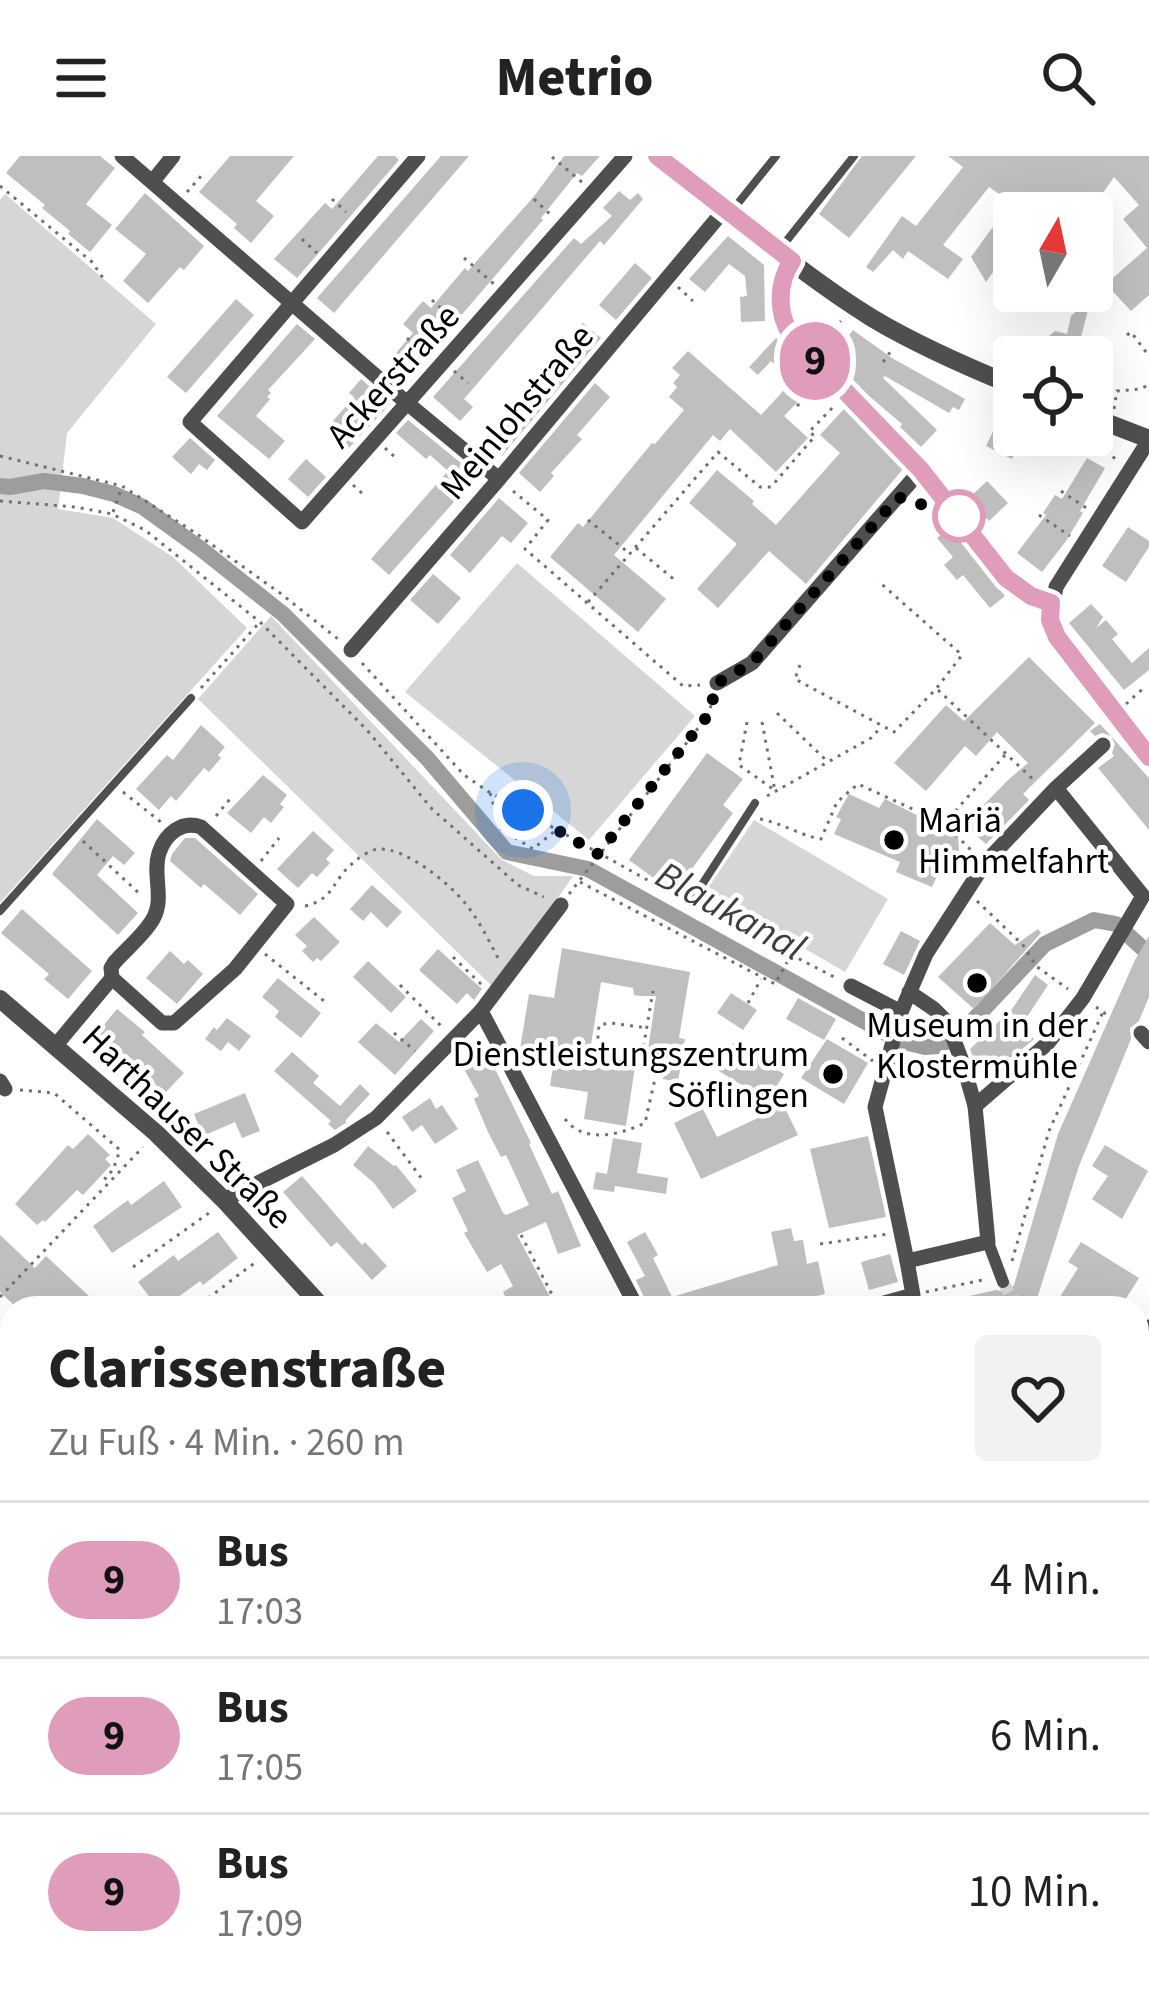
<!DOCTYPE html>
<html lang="de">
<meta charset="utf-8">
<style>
:root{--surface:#fff;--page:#f2f2f2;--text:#222;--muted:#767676;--line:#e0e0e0}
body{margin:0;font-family:"Source Sans 3",sans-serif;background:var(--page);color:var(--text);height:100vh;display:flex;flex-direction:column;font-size:45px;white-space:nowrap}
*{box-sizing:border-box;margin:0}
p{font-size:39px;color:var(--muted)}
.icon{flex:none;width:66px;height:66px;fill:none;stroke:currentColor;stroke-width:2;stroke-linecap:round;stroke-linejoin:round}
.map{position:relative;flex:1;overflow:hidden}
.drawer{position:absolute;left:0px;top:1140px;width:1149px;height:699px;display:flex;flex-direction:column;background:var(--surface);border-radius:36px 36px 0 0;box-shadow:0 12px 48px #0002}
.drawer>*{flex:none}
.badge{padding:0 24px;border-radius:39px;font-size:42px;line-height:78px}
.needle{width:78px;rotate:9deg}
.controls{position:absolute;left:993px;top:36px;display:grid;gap:24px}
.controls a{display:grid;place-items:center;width:120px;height:120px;border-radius:12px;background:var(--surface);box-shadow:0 12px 48px #0002;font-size:60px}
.you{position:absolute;width:60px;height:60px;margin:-30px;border:9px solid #fff;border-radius:50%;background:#1a73e8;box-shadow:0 0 0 18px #1a73e833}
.map>.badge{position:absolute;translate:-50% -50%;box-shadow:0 0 0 6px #fff}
.round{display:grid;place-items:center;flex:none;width:126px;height:126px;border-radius:12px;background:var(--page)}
.summary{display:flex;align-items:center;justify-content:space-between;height:204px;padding:0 48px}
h1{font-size:57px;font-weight:800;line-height:90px}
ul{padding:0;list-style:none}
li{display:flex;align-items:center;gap:36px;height:156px;padding:0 48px;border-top:3px solid var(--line)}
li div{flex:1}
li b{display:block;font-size:45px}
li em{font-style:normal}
li .badge{min-width:132px;font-weight:700;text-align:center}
header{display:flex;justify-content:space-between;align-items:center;height:156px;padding:0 48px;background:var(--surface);font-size:54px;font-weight:800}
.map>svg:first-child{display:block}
.green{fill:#d6d6d6}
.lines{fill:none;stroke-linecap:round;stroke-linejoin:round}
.canal{stroke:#9d9d9d;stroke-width:16}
.building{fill:#bfbfbf}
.pedestrian-tunnel{stroke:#d9d9d9;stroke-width:12;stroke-dasharray:12 6;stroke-linecap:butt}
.path{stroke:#717171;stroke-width:3;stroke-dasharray:3 6;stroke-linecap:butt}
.service{stroke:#4f4f4f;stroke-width:8}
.pedestrian{stroke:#4f4f4f;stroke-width:12}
.minor{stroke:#4f4f4f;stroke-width:15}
.tertiary{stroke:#4f4f4f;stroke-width:18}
.tram{stroke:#000;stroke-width:3}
.line-casing{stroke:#fff;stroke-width:27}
.line{stroke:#df9cbb;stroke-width:18}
.walk{stroke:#000;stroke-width:12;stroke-dasharray:0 21.6}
.stop-dot{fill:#fff;stroke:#df9cbb;stroke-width:6}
.poi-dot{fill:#000;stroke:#fff;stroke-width:4.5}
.labels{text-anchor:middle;stroke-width:9;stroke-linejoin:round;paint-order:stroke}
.street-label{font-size:36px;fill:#000;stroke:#fff}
.poi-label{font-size:36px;fill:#000;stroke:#fff;text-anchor:start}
.water-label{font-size:39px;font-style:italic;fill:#3e3e3e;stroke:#fff}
</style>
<header><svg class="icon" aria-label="menu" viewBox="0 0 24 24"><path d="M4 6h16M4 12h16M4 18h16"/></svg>Metrio<svg class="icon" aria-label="search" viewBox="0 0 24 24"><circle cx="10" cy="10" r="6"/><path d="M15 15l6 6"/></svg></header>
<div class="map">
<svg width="1149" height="1837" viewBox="0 0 1149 1837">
<rect width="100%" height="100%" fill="#fff"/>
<!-- green -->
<g class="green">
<polygon points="5,38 156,168 67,277 58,353 113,362 173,401 247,472 0,747 0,44"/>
<polygon points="517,407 695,560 589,684 405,536"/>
<polygon points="271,460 502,704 534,720 573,720 495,833 198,543"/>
<polygon points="754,664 888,743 845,816 706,735"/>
<polygon points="703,1827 1050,1827 1050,1837 702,1837"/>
</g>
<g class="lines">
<!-- canal -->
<polyline class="canal" points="0,330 10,331 44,325 83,330 114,338 143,351 201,393 283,458 427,602 507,696 588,713 900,885 925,891 939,890 963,875 1045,788 1094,764 1116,768 1149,798"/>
</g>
<!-- building -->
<g class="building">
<polygon points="20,0 100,0 115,12 86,48 112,69 90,96 68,78 70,75 42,52 45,49 6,17"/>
<polygon points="230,0 294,0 256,45 274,60 251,87 234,72 237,68 199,36"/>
<polygon points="378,0 395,0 399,4 297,122 274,103 325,47 332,53"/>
<polygon points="441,0 469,0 334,157 317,142"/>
<polygon points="564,0 600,0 582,20 577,17 541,62 543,64 409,220 390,204 413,177 403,168 423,145 431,152 465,112 468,115 535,39"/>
<polygon points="862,0 916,0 849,82 819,58"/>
<polygon points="948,0 1149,0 1149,139 1131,155 1106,128 1147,92 1123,63 1139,49 1114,21 1089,57 1064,57 1045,44 1035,57 1014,57 1014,87 986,126 971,101 1011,46 989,31 943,89 963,103 948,123 908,95 903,103 893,94 873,116 866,111 902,60 916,70 963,11"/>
<polygon points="619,35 630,44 638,37 643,43 604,89 600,85 464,243 473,251 460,265 433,241 574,82 581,88 612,60 603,52"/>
<polygon points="145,37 204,90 184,114 180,111 148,147 123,125 146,98 115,73"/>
<polygon points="728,80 764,109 765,165 741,166 740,141 747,140 745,120 729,108 705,136 689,123"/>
<polygon points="635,107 652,122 616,164 599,149"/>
<polygon points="1091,142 1076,201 1044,196 1049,180 1055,175 1067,178 1071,160"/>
<polygon points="236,143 254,159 186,237 167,221"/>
<polygon points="583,167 601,182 502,300 484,284"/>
<polygon points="297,168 315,183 268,234 271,237 267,241 270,243 256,260 285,285 269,303 217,260"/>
<polygon points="853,174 892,202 965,243 959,254 953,251 949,257 885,220 883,222 937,274 921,291 900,271 902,268 869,240 832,202"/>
<polygon points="776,182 785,190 782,193 817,226 784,260 808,282 776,316 730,273 720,285 713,279 614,399 666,443 638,476 550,401 578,367 583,371 652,287 655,288 684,254 669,241 677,231 673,227 680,219 672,212 688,195 761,259 785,233 780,227 787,220 771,205 758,219 749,211"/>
<polygon points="361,223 390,248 348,293 326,273 354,241 349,237"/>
<polygon points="595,227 610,241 577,279 582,283 551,317 554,320 540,336 519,317"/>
<polygon points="844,253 903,313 806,428 769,395 718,452 697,433 737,388 689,347 717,314 754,345 752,348 776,369 840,297 820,279"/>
<polygon points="999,263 1014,270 1014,279 1024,279 1012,303 986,290"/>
<polygon points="408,264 477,320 389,419 371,403 448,315 430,299 426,303 396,277"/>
<polygon points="190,282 215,304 207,314 199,308 191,318 172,301"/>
<polygon points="1087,302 1105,312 1080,355 1083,357 1066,385 1042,416 1017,397 1046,359 1043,357 1055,339 1062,343"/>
<polygon points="306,303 326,321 308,341 288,323"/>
<polygon points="987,325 1008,347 989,365 968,343"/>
<polygon points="499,342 528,367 511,387 502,380 470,417 450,399"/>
<polygon points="950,371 1005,440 990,452 963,419 957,424 944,409 953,401 937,382"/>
<polygon points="1128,371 1149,385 1149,391 1126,426 1102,410"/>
<polygon points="433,418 461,442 438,468 410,444"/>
<polygon points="1091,448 1103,461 1096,472 1106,464 1118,478 1112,483 1132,507 1149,492 1149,514 1124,534 1069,467"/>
<polygon points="1029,501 1095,567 1023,638 1029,644 986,688 964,669 1008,624 1028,607 997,576 976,600 965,590 926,635 894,607 946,549 964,565"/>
<polygon points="1100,568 1149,622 1149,674 1098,612 1114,600 1112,597 1115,588 1111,580 1102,577 1095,580 1090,575"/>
<polygon points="201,569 225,591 218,599 221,602 209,616 204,612 176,645 171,640 159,654 136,633 167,599 173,604"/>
<polygon points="707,597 743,623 723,649 733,657 674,737 629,704"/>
<polygon points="263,619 287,639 280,648 284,651 271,667 264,661 251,677 227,657"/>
<polygon points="849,638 879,652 885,643 958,680 960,706 957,713 948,718 938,718 932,731 896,716 900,706 834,678 841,663 836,661"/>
<polygon points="97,663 135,697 124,709 113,700 97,719 138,757 118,779 52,718"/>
<polygon points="313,675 334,694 326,703 330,707 317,721 312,717 298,732 277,713"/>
<polygon points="185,682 195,682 258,738 240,759 204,728 201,732 170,705 172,698"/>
<polygon points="372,729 402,756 387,772 371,756 363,765 350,753"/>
<polygon points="22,753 92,815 68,843 44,823 49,818 1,777"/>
<polygon points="314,761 340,786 321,805 317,802 313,806 302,795 307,790 295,779"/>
<polygon points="990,767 1015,789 1038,773 1041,777 974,853 938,821"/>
<polygon points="901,775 920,785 904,819 883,808"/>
<polygon points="1149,780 1149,841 1139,865 1130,872 1131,883 1079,1010 1034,1152 939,1152 938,1147 996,1134 1006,1136 1014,1129 1058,978 1135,804"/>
<polygon points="562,792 690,816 679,882 685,883 678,926 663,923 665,910 646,907 656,840 640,840 634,839 633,832 601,826 590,895 636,904 626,970 584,963 588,936 550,930 554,904 519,899 529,838 554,842"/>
<polygon points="438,793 482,833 474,844 467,837 457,848 419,814"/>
<polygon points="170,795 184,808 188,804 203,818 177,848 146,822"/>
<polygon points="368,805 406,841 391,857 353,821"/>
<polygon points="1035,819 1048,829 1021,870 1034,883 991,920 973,901 970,893 1012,853"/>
<polygon points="278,822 321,857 301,882 275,861 279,855 262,841"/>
<polygon points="731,837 757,854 743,874 717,857"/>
<polygon points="798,842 836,863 824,884 786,863"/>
<polygon points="117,853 145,876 142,879 184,917 165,937 97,877"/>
<polygon points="227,862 251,880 239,895 228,886 221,895 205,883 214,871 217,874"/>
<polygon points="421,863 434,875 395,919 358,886 376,867 399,886"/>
<polygon points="827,883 868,907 844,948 801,922"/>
<polygon points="733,887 784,918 768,945 717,914"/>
<polygon points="485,892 531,987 529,988 552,1038 558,1035 581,1090 558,1098 546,1066 517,1079 556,1152 511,1152 503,1136 513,1130 501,1108 487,1116 464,1077 468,1075 452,1042 466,1035 456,1014 478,1004 503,1057 506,1059 529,1049 506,999 501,1001 488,976 474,943 479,940 460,906"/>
<polygon points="292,896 319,920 313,927 340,950 360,928 370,938 345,965 347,966 335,974 328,968 331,965 274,915"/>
<polygon points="245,937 260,975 242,982 235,966 203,980 194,958"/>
<polygon points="430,942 436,953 442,949 458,973 435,988 422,969 412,976 402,961"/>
<polygon points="784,950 798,979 701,1023 674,967 703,953 717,981"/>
<polygon points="88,978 110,999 105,1003 111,1009 83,1039 77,1034 45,1066 43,1064 37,1069 15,1048 68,989 73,993"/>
<polygon points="868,980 886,1061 829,1072 810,993"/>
<polygon points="613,982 642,987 637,1017 668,1022 666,1038 615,1030 614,1036 593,1033 596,1016 607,1018"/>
<polygon points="1105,989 1148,1015 1122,1063 1092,1043 1108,1020 1092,1010"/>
<polygon points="368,990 394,1010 396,1009 417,1035 393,1053 374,1027 353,1009"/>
<polygon points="302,1020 362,1089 365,1086 387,1110 372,1124 337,1086 331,1091 283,1036"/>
<polygon points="164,1025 182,1051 112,1097 93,1070 128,1044 131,1049"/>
<polygon points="791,1072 794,1085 803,1084 807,1108 818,1105 825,1138 783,1148 782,1144 751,1152 649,1152 636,1124 645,1120 627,1086 645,1076 658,1099 653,1102 672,1141 778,1109 771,1076"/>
<polygon points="218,1076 238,1102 203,1129 200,1125 163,1152 158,1152 138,1126 174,1099 178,1105"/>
<polygon points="0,1079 35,1112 46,1100 102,1152 51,1152 39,1141 28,1152 17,1152 0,1136"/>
<polygon points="1081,1086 1139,1122 1120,1152 1053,1152 1078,1112 1068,1106"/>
<polygon points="890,1098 898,1126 869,1134 861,1106"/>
</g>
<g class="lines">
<!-- pedestrian-tunnel -->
<polyline class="pedestrian-tunnel" points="1003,1126 1018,1152"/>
<!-- path -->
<g class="path">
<polyline points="552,1 583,27"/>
<polyline points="0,30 92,106 103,122 100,126"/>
<polyline points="187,36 202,19"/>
<polyline points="332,43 346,56"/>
<polyline points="534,43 553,61"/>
<polyline points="302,83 317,97"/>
<polyline points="464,102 494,128"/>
<polyline points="678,131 693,145"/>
<polyline points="432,144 458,168"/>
<polyline points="828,179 841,165"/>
<polyline points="1127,179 1131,176 1149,200"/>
<polyline points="407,182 429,202"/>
<polyline points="883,206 891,195"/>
<polyline points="454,215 468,227"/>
<polyline points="797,250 817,231"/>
<polyline points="1114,253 1117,235 1139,233 1149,229"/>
<polyline points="1108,286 1106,295 1119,306"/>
<polyline points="385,292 397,303"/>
<polyline points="0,300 122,330 197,378 280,437 338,483"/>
<polyline points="353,329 363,338"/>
<polyline points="513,335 548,364 525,393 683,530 700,529"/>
<polyline points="1061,335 1088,353"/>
<polyline points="0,345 76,351 112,358 145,374 260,466 367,574 432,653 518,729 544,741"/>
<polyline points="113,356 122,331"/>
<polyline points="1039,359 1070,380"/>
<polyline points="588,364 629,397"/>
<polyline points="636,392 676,425"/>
<polyline points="588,446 718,296 760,331 771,331 815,280 809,276 834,250"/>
<polyline points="362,507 464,619 489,636 678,741"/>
<polyline points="800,509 795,523 894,576 936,533 962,499 878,425"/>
<polyline points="201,532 259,467"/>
<polyline points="938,534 1036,626"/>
<polyline points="1126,548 1146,530"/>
<polyline points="777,557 828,606"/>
<polyline points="747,566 739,609 773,633"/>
<polyline points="762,566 775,635"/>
<polyline points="123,636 162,667"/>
<polyline points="490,637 501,673 533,693 556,674"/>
<polyline points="767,640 871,582 881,571"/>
<polyline points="216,660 230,643"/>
<path d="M760,663c22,4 39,16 61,20l16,-37 21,-18 87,40 27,27"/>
<polyline points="952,673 957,653 1005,599"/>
<polyline points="83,685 142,740"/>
<polyline points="261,705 279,682"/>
<polyline points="580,726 775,828 791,799"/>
<polyline points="569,738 709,558 712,544"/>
<polyline points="977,745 1023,789 1036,810 1068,833"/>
<path d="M305,750c30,-7 27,-26 48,-43 5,-5 17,-13 25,-14 27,-2 71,34 87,54 14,17 24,38 34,57"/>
<polyline points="703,753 838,823"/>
<polyline points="265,798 324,845"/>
<polyline points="453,801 483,830"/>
<polyline points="400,829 441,870"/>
<polyline points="748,847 761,823"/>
<polyline points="1096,851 1110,861"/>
<polyline points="394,877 415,895"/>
<polyline points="842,882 873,905"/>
<polyline points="641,899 597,892 599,869 611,867 647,872"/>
<polyline points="900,922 949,911"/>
<polyline points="20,934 54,937 120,994 113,1014 105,1022 108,1025"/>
<path d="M565,963c19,25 54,16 80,4l12,-53 -15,-15 11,-64"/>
<polyline points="387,976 422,1023"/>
<polyline points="521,1079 559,1152"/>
<polyline points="820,1088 888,1078"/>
<polyline points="1012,1105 1049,975 1103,856"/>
<polyline points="133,1111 209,1057"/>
<polyline points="926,1136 987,1123"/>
<polyline points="0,1141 143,991"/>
<path d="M188,1142l7,9c22,-14 39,-30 60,-44"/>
<polyline points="0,1200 12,1211"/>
<polyline points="1137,1695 1149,1696"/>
<polyline points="727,1827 733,1837"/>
<polyline points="796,1827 806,1837"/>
<polyline points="849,1827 852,1837"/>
<polyline points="966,1827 967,1837"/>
<polyline points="1029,1827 1030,1837"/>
<polyline points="691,1837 692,1827"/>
<polyline points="808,1837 838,1827"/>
</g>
<!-- service -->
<g class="service">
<polyline points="731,56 776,0"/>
<polyline points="780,93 854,0"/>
<polyline points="690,747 755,647"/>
<polyline points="0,755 191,542"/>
<polyline points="1137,1468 1149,1465"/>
</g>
<!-- pedestrian -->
<g class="pedestrian">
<polyline points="988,1086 1003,1126"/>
<polyline points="1137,1236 1149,1242"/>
</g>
<!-- minor -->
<g class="minor">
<polyline points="122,0 407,247 499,323"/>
<polyline points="418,0 190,266 302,366 625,0"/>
<polyline points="153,25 173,0"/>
<path d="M792,105c-15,22 -15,52 -1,74l130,135 86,108 24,18 20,7"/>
<polyline points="1149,284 1056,431 1050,465 1057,481 1149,601"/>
<polyline points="351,494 499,323 725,53"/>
<polyline points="717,527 752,507 921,314"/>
<polyline points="851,830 901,856"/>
<polyline points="909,836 934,853 947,866 963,908 975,950 988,1086 907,1105 875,951 901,856 926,798 985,707 1056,632 1103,589"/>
<polyline points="481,855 637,1152"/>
<polyline points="1141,877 1149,886"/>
<path d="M56,889l56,-67 50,45h12l61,-54 52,-65 -86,-77c-19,-7 -36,7 -42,26 -7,22 6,45 -6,66 -9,16 -27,30 -39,44l-3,5 1,10"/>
<polyline points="0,925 5,933"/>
<polyline points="975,950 1048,887 1083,842 1143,740 1056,632"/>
<polyline points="224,1044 334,989 376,962 481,855 561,749"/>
<polyline points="866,1152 913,1139 907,1105"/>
<polyline points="1137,1190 1149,1171"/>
<polyline points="0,1255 12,1256"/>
<polyline points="0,1530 12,1490"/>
<polyline points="0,1791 12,1781"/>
<polyline points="1137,1802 1149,1803"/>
<polyline points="436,1827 442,1837"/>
<polyline points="1059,1827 1059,1837"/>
<polyline points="240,1837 254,1827"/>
<polyline points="577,1837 592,1827"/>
</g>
<!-- tertiary -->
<g class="tertiary">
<path d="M657,0c71,54 139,115 215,162 45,27 93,48 142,68"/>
<polyline points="1092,261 1149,283"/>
<polyline points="0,843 156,977 224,1044 323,1152"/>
<polyline points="1137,1454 1149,1453"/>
<polyline points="1137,1597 1149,1598"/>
</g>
<!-- tram -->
<polyline class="tram" points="1137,1594 1149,1595"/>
</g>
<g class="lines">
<!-- line casing -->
<g class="line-casing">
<path id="line" d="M657,0l135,105c-15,22 -15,52 -1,74l130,135 85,108 25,18 20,7 -1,17 7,17 92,120"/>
</g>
<!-- line -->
<use href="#line" class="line"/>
<!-- walk -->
<polyline class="walk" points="523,654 598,698 709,558 717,527 752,507 898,341 959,360"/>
</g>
<!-- markers -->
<circle class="stop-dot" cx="959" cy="360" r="24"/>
<g class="poi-dot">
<circle cx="894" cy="684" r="12"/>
<circle cx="977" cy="827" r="12"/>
<circle cx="833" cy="918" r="12"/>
</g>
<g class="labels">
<!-- street labels -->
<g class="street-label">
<text transform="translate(392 219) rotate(-48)" y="13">Ackerstraße</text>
<text transform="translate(516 255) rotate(-50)" y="13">Meinlohstraße</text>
<text transform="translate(188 970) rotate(44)" y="13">Harthauser Straße</text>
</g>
<!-- poi labels -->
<g class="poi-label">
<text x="918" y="676">Mariä<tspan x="918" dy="41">Himmelfahrt</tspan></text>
<text x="977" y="881" text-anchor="middle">Museum in der<tspan x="977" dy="41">Klostermühle</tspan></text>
<text x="809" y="910" text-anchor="end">Dienstleistungszentrum<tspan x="809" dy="41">Söflingen</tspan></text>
</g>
<!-- water labels -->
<g class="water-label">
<text transform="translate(731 754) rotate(29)" y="14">Blaukanal</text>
</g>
</g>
</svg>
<div class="controls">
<a><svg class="needle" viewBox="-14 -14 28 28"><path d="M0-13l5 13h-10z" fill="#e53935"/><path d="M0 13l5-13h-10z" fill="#767676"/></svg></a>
<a><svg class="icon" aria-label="locate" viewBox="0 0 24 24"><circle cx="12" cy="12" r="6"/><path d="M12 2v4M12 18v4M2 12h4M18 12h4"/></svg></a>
</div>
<div class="you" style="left:523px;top:654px"></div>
<b class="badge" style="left:815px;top:205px;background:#df9cbb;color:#111">9</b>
<section class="drawer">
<div class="summary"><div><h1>Clarissenstraße</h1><p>Zu Fuß · 4 Min. · 260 m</p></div><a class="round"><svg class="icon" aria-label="heart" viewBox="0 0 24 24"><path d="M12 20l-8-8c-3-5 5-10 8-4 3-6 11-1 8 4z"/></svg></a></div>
<ul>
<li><span class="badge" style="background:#df9cbb;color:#111">9</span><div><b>Bus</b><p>17:03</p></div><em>4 Min.</em></li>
<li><span class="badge" style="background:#df9cbb;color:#111">9</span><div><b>Bus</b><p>17:05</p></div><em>6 Min.</em></li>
<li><span class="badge" style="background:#df9cbb;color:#111">9</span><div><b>Bus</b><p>17:09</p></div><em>10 Min.</em></li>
</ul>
</section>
</div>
